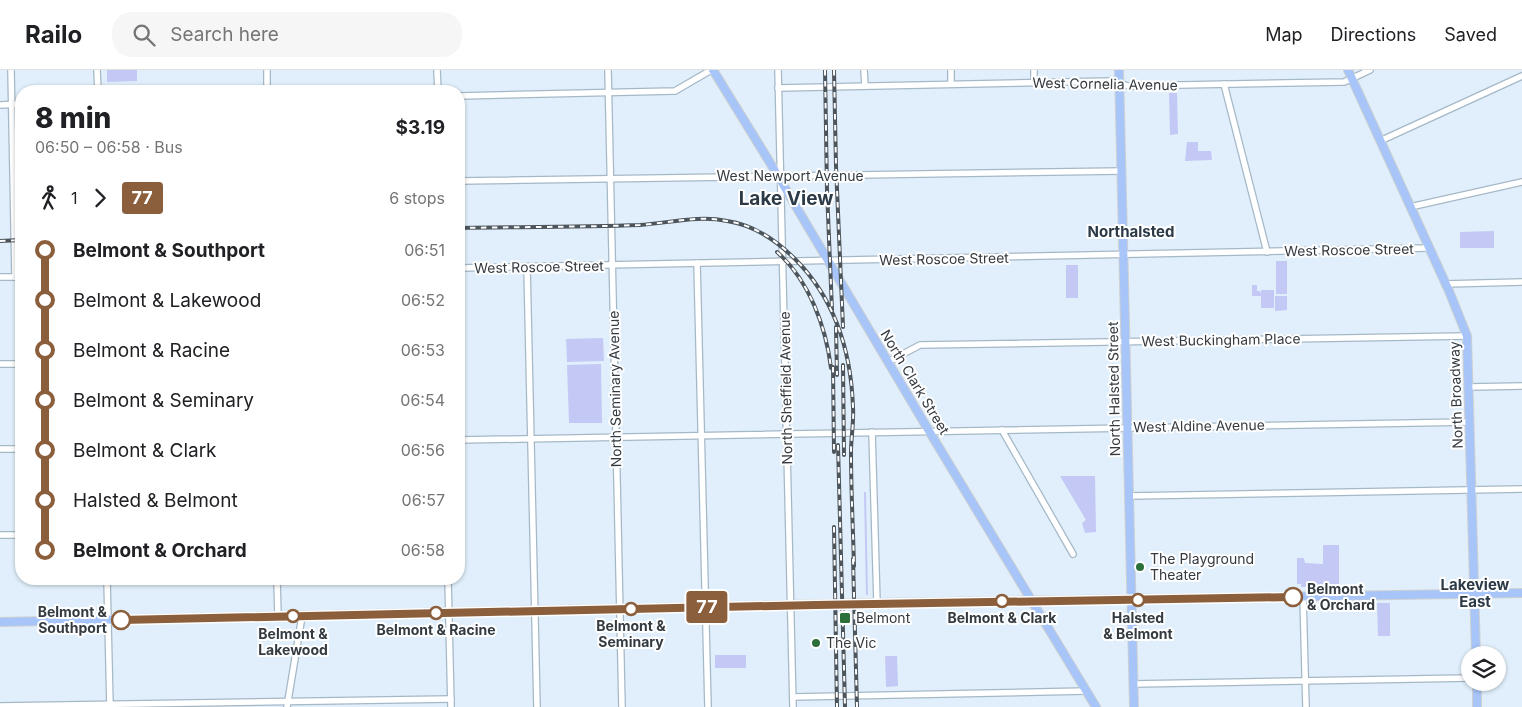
<!DOCTYPE html>
<meta charset="utf-8">
<style>
:root{--surface:#fff;--page:#f6f6f6;--text:#202124;--muted:#757577;--line:#e0e0e0}
body{margin:0;font-family:Inter,sans-serif;background:var(--page);color:var(--text);height:100vh;display:flex;flex-direction:column;font-size:19px;white-space:nowrap}
*{box-sizing:border-box;margin:0}
p{font-size:16px;color:var(--muted)}
.icon{flex:none;width:28px;height:28px;fill:none;stroke:currentColor;stroke-width:2;stroke-linecap:round;stroke-linejoin:round}
.map{position:relative;flex:1;overflow:hidden}
.drawer{position:absolute;left:15px;top:15px;width:450px;height:500px;display:flex;flex-direction:column;background:var(--surface);border-radius:20px;box-shadow:0 1px 4px #0004}
.drawer>*{flex:none}
.badge{padding:0 10px;border-radius:4px;font-size:18px;line-height:32px}
.tools{position:absolute;left:1461px;top:576px;display:grid;gap:10px}
.tools a{display:grid;place-items:center;width:45px;height:45px;border-radius:50%;background:var(--surface);box-shadow:0 1px 4px #0004;font-size:25px}
.map>.badge{position:absolute;translate:-50% -50%;box-shadow:0 0 0 2px #fff}
.legs{display:flex;align-items:center;gap:8px;height:55px;padding:0 20px;font-size:16px}
.legs p{margin-inline-start:auto}
.headline{display:flex;align-items:center;justify-content:space-between;height:85px;padding:0 20px}
h1{font-size:28px;font-weight:800;line-height:38px}
ul{padding:0 20px;list-style:none}
li{display:flex;align-items:center;gap:18px;height:50px;font-size:19px}
li i{display:grid;place-items:center;width:8px;height:100%;margin:0 6px;background:currentColor}
li i::after{content:'';width:12px;height:12px;margin:-6px;border:4px solid;border-radius:50%;background:var(--surface)}
li p{margin-inline-start:auto}
li:first-child i{background:linear-gradient(#0000 50%,currentColor 0)}
li:last-child i{background:linear-gradient(currentColor 50%,#0000 0)}
header{display:flex;align-items:center;gap:30px;box-sizing:border-box;height:70px;padding:0 25px;background:var(--surface);border-bottom:1px solid var(--line)}
header strong{font-size:24px}
nav{display:flex;gap:28px;margin-inline-start:auto;font-size:18px}
.search{width:350px;height:45px;background:var(--page);display:flex;align-items:center;gap:12px;box-sizing:border-box;padding:0 18px;border-radius:20px;color:var(--muted);font-size:19px}
.map>svg:first-child{display:block}
.green{fill:#c3c8f5}
.lines{fill:none;stroke-linecap:round;stroke-linejoin:round}
.minor-casing{stroke:#a5b8c7;stroke-width:8}
.major-casing{stroke:#ced0d1;stroke-width:10}
.minor{stroke:#fff;stroke-width:5.5}
.major{stroke:#a7c5f8;stroke-width:8}
.rail-casing{stroke:#4d555c;stroke-width:4}
.rail{stroke:#fff;stroke-width:2;stroke-dasharray:5.5;stroke-linecap:butt}
.line-1-casing{stroke:#fff;stroke-width:11}
.line-1{stroke:#8b5e3c;stroke-width:8}
.poi-dot{fill:#2b6f3a;stroke:#fff;stroke-width:2}
.stop-1-dot{fill:#fff;stroke:#8b5e3c;stroke-width:2.5}
.labels{text-anchor:middle;stroke-width:4;stroke-linejoin:round;paint-order:stroke}
.street-label{font-size:14px;fill:#333a40;stroke:#fff}
.poi-label{font-size:14px;fill:#333a40;stroke:#fff;text-anchor:start}
.stop-label{font-size:14px;font-weight:bold;fill:#333a40;stroke:#fff}
.neighbourhood-label{font-size:15px;font-weight:bold;fill:#2b3a46;stroke:#fff}
.district-label{font-size:19px;font-weight:bold;fill:#2b3a46;stroke:#fff}
</style>
<header>
<strong>Railo</strong>
<div class="search"><svg class="icon" aria-label="search" viewBox="0 0 24 24"><circle cx="10" cy="10" r="6"/><path d="M15 15l6 6"/></svg>Search here</div>
<nav><a>Map</a><a>Directions</a><a>Saved</a></nav>
</header>
<div class="map">
<svg width="1522" height="637" viewBox="0 0 1522 637">
<rect width="100%" height="100%" fill="#e0effb"/>
<!-- green -->
<g class="green">
<polygon points="107,0 137,0 137,11 107,12"/>
<polygon points="1169,23 1177,23 1178,64 1170,65"/>
<polygon points="1187,72 1198,72 1198,81 1211,81 1212,90 1185,91"/>
<polygon points="1494,161 1494,178 1460,178 1460,162"/>
<rect x="1276" y="191" width="11" height="33"/>
<rect x="1066" y="195" width="12" height="33"/>
<polygon points="1252,215 1257,215 1257,221 1260,221 1261,224 1261,220 1274,220 1274,238 1261,238 1261,226 1252,226"/>
<polygon points="1275,226 1287,226 1287,240 1275,241"/>
<polygon points="603,268 604,291 567,292 566,269"/>
<polygon points="601,294 602,353 569,353 567,295"/>
<polygon points="1060,406 1095,406 1096,462 1085,463 1082,453 1086,450"/>
<polygon points="864,422 866,422 868,525 866,525"/>
<polygon points="1323,475 1339,475 1339,517 1301,517 1301,514 1297,514 1297,488 1304,488 1305,493 1323,494"/>
<polygon points="1377,533 1390,533 1390,566 1378,566"/>
<rect x="715" y="585" width="31" height="13"/>
<polygon points="885,586 897,586 898,616 886,617"/>
</g>
<g class="lines">
<!-- minor casing -->
<g class="minor-casing">
<g id="minor">
<polyline points="11,0 15,207"/>
<polyline points="97,0 98,21"/>
<polyline points="267,0 267,21"/>
<polyline points="437,0 438,21"/>
<polyline points="608,0 622,637"/>
<polyline points="778,0 793,637"/>
<polyline points="864,0 865,16"/>
<polyline points="951,0 951,14"/>
<polyline points="1034,0 1034,13"/>
<polyline points="1224,14 1267,182"/>
<polyline points="778,18 1112,11 1128,16 1344,12 1370,0"/>
<polyline points="459,26 675,21 711,0"/>
<polyline points="0,35 21,34"/>
<polyline points="1380,71 1522,6"/>
<polyline points="459,111 1122,101"/>
<polyline points="1410,137 1522,112"/>
<polyline points="697,193 708,637"/>
<polyline points="527,197 537,637"/>
<polyline points="459,198 1429,178"/>
<polyline points="0,207 21,207"/>
<polyline points="1445,214 1522,212"/>
<polyline points="888,292 920,275 1467,266"/>
<polyline points="0,294 21,294"/>
<polyline points="1469,317 1522,316"/>
<polyline points="1002,360 1073,484"/>
<polyline points="872,362 877,533"/>
<polyline points="459,370 1470,352"/>
<polyline points="0,379 21,379"/>
<polyline points="1129,426 1522,419"/>
<polyline points="0,465 21,465"/>
<polyline points="107,509 110,637"/>
<polyline points="277,509 278,547"/>
<polyline points="448,509 451,637"/>
<polyline points="1303,527 1306,637"/>
<polyline points="1133,614 1470,608"/>
<polyline points="793,627 1086,621"/>
<polyline points="0,636 451,629"/>
<polyline points="287,637 302,546"/>
</g>
</g>
<!-- major casing -->
<g class="major-casing">
<g id="major">
<polyline points="713,0 769,91 929,361 1096,637"/>
<polyline points="1119,0 1134,637"/>
<polyline points="1348,0 1449,221 1467,266 1476,585"/>
<polyline points="0,552 877,533 1522,523"/>
<polyline points="1477,612 1477,637"/>
</g>
</g>
<!-- minor -->
<use href="#minor" class="minor"/>
<!-- major -->
<use href="#major" class="major"/>
<!-- rail casing -->
<g class="rail-casing">
<g id="rail">
<polyline points="825,0 827,120 832,240"/>
<polyline points="834,0 836,96 843,257"/>
<path d="M459,158c60,-1 121,-1 181,-3 29,-2 59,-10 87,-4 27,4 49,19 68,38 40,40 56,92 58,148 1,15 -2,30 -2,45 0,38 2,76 3,114"/>
<polyline points="0,171 21,170"/>
<path d="M777,182c32,28 49,75 54,116"/>
<polyline points="836,257 837,305"/>
<polyline points="843,295 844,385"/>
<polyline points="833,297 834,382"/>
<polyline points="838,375 845,637"/>
<polyline points="834,457 837,637"/>
<polyline points="853,489 857,637"/>
</g>
</g>
<!-- rail -->
<use href="#rail" class="rail"/>
</g>
<g class="lines">
<!-- line-1 casing -->
<g class="line-1-casing">
<polyline id="line-1" points="121,550 816,535 1293,527"/>
</g>
<!-- line-1 -->
<use href="#line-1" class="line-1"/>
</g>
<!-- markers -->
<g class="poi-dot">
<circle cx="1140" cy="497" r="5"/>
<rect x="839" y="542" width="12" height="12" rx="2.5"/>
<circle cx="816" cy="573" r="5"/>
</g>
<g class="stop-1-dot">
<circle cx="1293" cy="527" r="9"/>
<circle cx="1138" cy="530" r="6"/>
<circle cx="1002" cy="531" r="6"/>
<circle cx="631" cy="539" r="6"/>
<circle cx="436" cy="543" r="6"/>
<circle cx="293" cy="546" r="6"/>
<circle cx="121" cy="550" r="9"/>
</g>
<g class="labels">
<!-- street labels -->
<g class="street-label">
<text transform="translate(1105 14) rotate(1)" y="5">West Cornelia Avenue</text>
<text x="790" y="111">West Newport Avenue</text>
<text transform="translate(1349 180) rotate(-1)" y="5">West Roscoe Street</text>
<text transform="translate(944 189) rotate(-1)" y="5">West Roscoe Street</text>
<text transform="translate(539 197) rotate(-1)" y="5">West Roscoe Street</text>
<text transform="translate(1221 270) rotate(-1)" y="5">West Buckingham Place</text>
<text transform="translate(915 312) rotate(59)" y="5">North Clark Street</text>
<text transform="translate(786 318) rotate(-91)" y="5">North Sheffield Avenue</text>
<text transform="translate(615 319) rotate(-91)" y="5">North Seminary Avenue</text>
<text transform="translate(1114 319) rotate(-91)" y="5">North Halsted Street</text>
<text transform="translate(1456 325) rotate(-92)" y="5">North Broadway</text>
<text transform="translate(1199 356) rotate(-1)" y="5">West Aldine Avenue</text>
</g>
<!-- poi labels -->
<g class="poi-label">
<text x="1150" y="494">The Playground<tspan x="1150" dy="16">Theater</tspan></text>
<text x="856" y="553">Belmont</text>
<text x="826" y="578">The Vic</text>
</g>
<!-- stop labels -->
<g class="stop-label">
<text x="1307" y="524" text-anchor="start">Belmont<tspan x="1307" dy="16">&amp; Orchard</tspan></text>
<text x="107" y="547" text-anchor="end">Belmont &amp;<tspan x="107" dy="16">Southport</tspan></text>
<text x="1002" y="553">Belmont &amp; Clark</text>
<text x="1138" y="553">Halsted<tspan x="1138" dy="16">&amp; Belmont</tspan></text>
<text x="631" y="561">Belmont &amp;<tspan x="631" dy="16">Seminary</tspan></text>
<text x="436" y="565">Belmont &amp; Racine</text>
<text x="293" y="569">Belmont &amp;<tspan x="293" dy="16">Lakewood</tspan></text>
</g>
<!-- neighbourhood labels -->
<g class="neighbourhood-label">
<text x="1131" y="167">Northalsted</text>
<text x="1475" y="520">Lakeview<tspan x="1475" dy="17">East</tspan></text>
</g>
<!-- district labels -->
<g class="district-label">
<text x="786" y="135">Lake View</text>
</g>
</g>
</svg>
<div class="tools">
<a><svg class="icon" aria-label="layers" viewBox="0 0 24 24"><path d="M12 4l9 5-9 5-9-5zM3 14l9 5 9-5"/></svg></a>
</div>
<b class="badge" style="left:707px;top:537px;background:#8b5e3c;color:#fff">77</b>
<section class="drawer">
<div class="headline"><div><h1>8 min</h1><p>06:50 – 06:58 · Bus</p></div><b>$3.19</b></div>
<div class="legs"><svg class="icon" aria-label="walk" viewBox="0 0 24 24"><circle cx="13" cy="4" r="2"/><path d="M13 8l-2 6 4 7M11 14l-3 7M7 12l3-4h3l4 4"/></svg>1<svg class="icon" aria-label="forward" viewBox="0 0 24 24"><path d="M9 5l7 7-7 7"/></svg><b class="badge" style="background:#8b5e3c;color:#fff">77</b><p>6 stops</p></div>
<ul>
<li><i style="color:#8b5e3c"></i><b>Belmont &amp; Southport</b><p>06:51</p></li>
<li><i style="color:#8b5e3c"></i><span>Belmont &amp; Lakewood</span><p>06:52</p></li>
<li><i style="color:#8b5e3c"></i><span>Belmont &amp; Racine</span><p>06:53</p></li>
<li><i style="color:#8b5e3c"></i><span>Belmont &amp; Seminary</span><p>06:54</p></li>
<li><i style="color:#8b5e3c"></i><span>Belmont &amp; Clark</span><p>06:56</p></li>
<li><i style="color:#8b5e3c"></i><span>Halsted &amp; Belmont</span><p>06:57</p></li>
<li><i style="color:#8b5e3c"></i><b>Belmont &amp; Orchard</b><p>06:58</p></li>
</ul>
</section>
</div>
